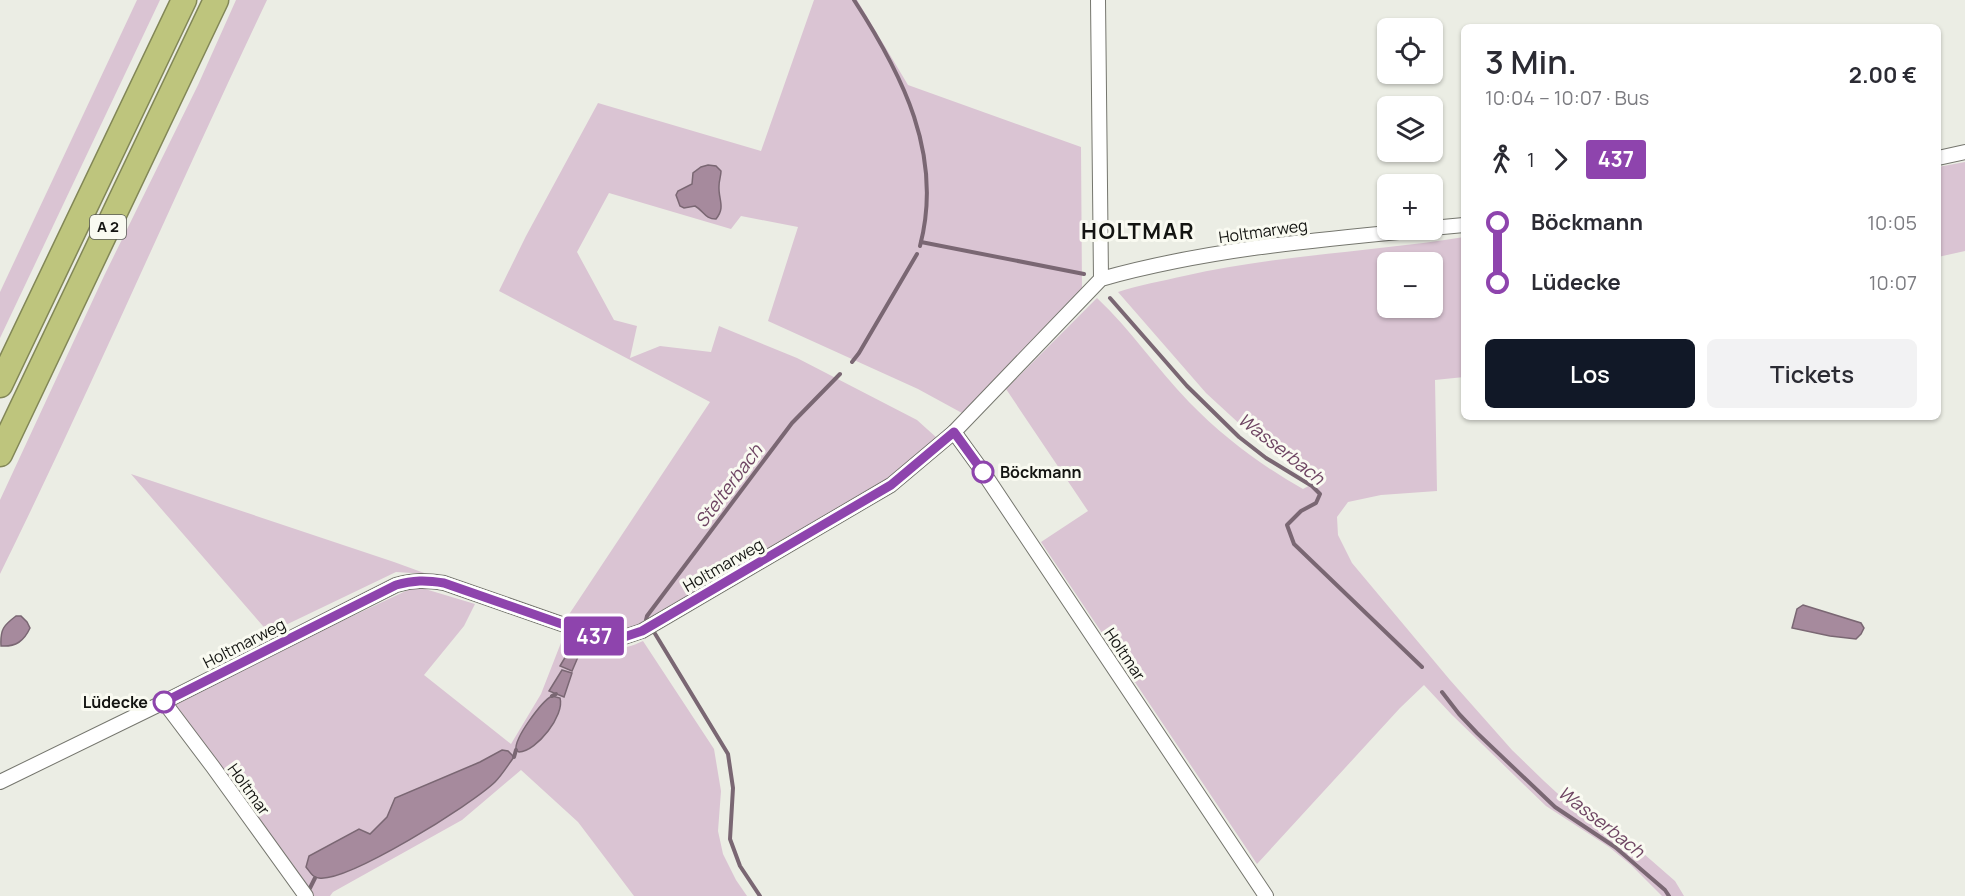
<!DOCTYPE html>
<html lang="de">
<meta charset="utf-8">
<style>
:root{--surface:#fff;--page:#f2f2f3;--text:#2b2b33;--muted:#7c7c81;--accent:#111827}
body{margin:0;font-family:Manrope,sans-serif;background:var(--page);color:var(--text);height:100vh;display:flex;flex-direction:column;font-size:22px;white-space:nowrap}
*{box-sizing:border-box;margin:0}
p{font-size:20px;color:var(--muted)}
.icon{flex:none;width:33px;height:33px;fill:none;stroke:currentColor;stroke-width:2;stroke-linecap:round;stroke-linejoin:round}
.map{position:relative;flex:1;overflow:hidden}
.sheet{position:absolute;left:1461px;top:24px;width:480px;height:396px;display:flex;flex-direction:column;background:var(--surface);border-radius:9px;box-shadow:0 2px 4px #0004}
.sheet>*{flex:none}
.badge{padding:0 12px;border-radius:4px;font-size:21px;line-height:39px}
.controls{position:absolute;left:1377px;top:18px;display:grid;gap:12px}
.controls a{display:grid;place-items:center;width:66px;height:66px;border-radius:9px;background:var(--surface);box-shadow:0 2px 4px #0004;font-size:30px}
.map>.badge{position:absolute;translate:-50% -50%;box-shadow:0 0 0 3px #fff}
.legs{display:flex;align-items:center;gap:9px;height:66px;padding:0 24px;font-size:20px}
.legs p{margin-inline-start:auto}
.summary{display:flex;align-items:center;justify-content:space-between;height:102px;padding:0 24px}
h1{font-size:33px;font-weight:600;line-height:45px}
.cta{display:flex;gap:12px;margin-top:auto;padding:12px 24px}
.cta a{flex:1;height:69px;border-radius:9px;background:var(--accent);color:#fff;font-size:24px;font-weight:600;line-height:69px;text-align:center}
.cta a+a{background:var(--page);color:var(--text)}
ul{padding:0 24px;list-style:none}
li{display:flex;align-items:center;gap:21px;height:60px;font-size:22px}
li i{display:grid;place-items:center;width:9px;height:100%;margin:0 8px;background:currentColor}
li i::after{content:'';width:15px;height:15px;margin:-8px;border:4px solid;border-radius:50%;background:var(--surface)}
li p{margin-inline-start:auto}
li:first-child i{background:linear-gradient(#0000 50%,currentColor 0)}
li:last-child i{background:linear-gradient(currentColor 50%,#0000 0)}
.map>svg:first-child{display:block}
.green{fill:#dac4d3;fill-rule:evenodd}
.water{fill:#a68a9d;stroke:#7a6773;stroke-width:1.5}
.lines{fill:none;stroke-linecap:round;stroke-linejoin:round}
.stream{stroke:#7a6773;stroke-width:4}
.street-casing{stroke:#75766e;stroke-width:16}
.highway-casing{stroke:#828757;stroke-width:27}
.street{stroke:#fff;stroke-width:14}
.highway{stroke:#bec57d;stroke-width:24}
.line-1-casing{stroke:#fff;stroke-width:14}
.line-1{stroke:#8e44ad;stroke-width:9}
.stop-1-dot{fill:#fff;stroke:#8e44ad;stroke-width:3}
.labels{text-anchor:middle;stroke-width:6;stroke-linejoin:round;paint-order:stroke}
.shield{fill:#f9faf1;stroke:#585954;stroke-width:1.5}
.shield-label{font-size:15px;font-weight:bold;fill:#131411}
.street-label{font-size:16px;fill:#131411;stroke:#f9faf1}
.stop-label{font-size:16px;font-weight:bold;fill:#131411;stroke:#f9faf1;text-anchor:start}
.water-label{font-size:18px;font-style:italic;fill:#6e4462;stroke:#f9faf1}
.district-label{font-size:22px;font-weight:bold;letter-spacing:1.5px;fill:#131411;stroke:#f9faf1}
</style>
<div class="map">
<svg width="1965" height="896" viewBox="0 0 1965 896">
<rect width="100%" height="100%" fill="#ebede4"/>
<!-- green -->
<g class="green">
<polygon points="137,0 160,0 0,338 0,292"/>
<path d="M236,0h31c-91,191 -174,385 -267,574v-74l104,-224 94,-191z"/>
<path d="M814,0h43l51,85 173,62 1,143 -120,123 -44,-24 -150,-68 30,-94 -57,-11 -10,13 -122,-36 -32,59 37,68 23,6 -7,32 30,-12 51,6 8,-26 78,32 120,62 20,18 -45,40 -252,148c-32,12 -44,5 -76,-4l146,-220 -211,-111 27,-55 72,-133 163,48z"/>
<polygon points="1965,162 1965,251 1938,257 1938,167"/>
<path d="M1464,237v140l-29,3 2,111 -56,4 -33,7 -11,15 1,18 14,28 98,117 62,70 32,31 25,23 59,36 47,41 9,15h-22l-31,-31 -22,-18 -63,-41 -94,-91 -28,-30 -24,23 -143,156 -216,-322 47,-31 -82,-122 91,-91c34,32 60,71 92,104 34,35 73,64 114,87l17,-9 -34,-18 -30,-23 -50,-46 -88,-101c21,-7 44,-11 66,-16 92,-21 187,-24 280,-39zM1388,262h44v46h-44z"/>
<polygon points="131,474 394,562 427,574 396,572 269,633"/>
<path d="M410,589h15l50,15 -11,22 -40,49 87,69 30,-50 23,-59c30,10 48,21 79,6l71,108 7,42 -3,40 5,23 13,26 11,16h-113l-56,-74 -57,-52 -59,50 -129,72 -3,4h-18l-137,-191 120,-62z"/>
</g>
<!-- water -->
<g class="water">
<path d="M708,165l8,1 5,5c0,5 -2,9 -2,15 -1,13 7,21 -3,33 -11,0 -12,-8 -21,-13l-11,2 -4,-2 -4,-11 2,-4 14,-7 1,-11 8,-6z"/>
<polygon points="1803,605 1861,623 1864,628 1861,634 1856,639 1830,636 1792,628 1797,609"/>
<path d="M16,616h5l6,6 3,6c-6,13 -14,19 -29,18 -1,-17 3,-21 15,-30z"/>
<polygon points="573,644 580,646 581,650 572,671 560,666"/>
<polygon points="562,670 572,673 564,697 549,691"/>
<path d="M552,696l8,2c5,17 -23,53 -41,54l-3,-2c-2,-12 26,-49 36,-54z"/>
<path d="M502,750l6,1 6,6c-6,8 -12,18 -19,25 -24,23 -147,100 -176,96 -6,0 -9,-6 -13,-11l3,-11 50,-27 11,5 17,-17 8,-19 85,-36z"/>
</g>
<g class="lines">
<!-- stream -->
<g class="stream">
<path d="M854,0c48,74 90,155 66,246"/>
<polyline points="921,242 1084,274"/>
<polyline points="1110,298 1187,386 1239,437 1266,458 1312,486 1320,494 1316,503 1301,511 1287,525 1294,544 1422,667"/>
<polyline points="852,362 859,353 917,254"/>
<polyline points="646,620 647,616 792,423 840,374"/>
<polyline points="654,632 728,754 733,788 730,839 740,866 760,896"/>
<polyline points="1442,692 1459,714 1477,733 1555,807 1615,847 1665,890 1669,896"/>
<polyline points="552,696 556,694"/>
<polyline points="514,757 516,750"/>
<polyline points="310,888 315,878"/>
</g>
<!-- street casing -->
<g class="street-casing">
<g id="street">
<polyline points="1098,0 1101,279"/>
<polyline points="1938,158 1965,152"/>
<polyline points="1432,228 1464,225"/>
<polyline points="954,432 983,472 1266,896"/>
<polyline points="164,702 213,767 306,896"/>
<path d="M0,782l164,-80 232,-117c17,-5 30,-5 48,-2l152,53 28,1 18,-6 249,-146 63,-53 147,-153c103,-29 212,-39 318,-49"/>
</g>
</g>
<!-- highway casing -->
<g class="highway-casing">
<g id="highway">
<polyline points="0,385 184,0"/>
<polyline points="0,454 216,0"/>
</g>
</g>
<!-- street -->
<use href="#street" class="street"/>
<!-- highway -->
<use href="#highway" class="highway"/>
</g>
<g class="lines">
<!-- line-1 casing -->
<g class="line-1-casing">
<path id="line-1" d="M164,702l232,-117c17,-5 30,-5 48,-2l152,53 28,1 18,-6 249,-146 63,-53 29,40"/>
</g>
<!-- line-1 -->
<use href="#line-1" class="line-1"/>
</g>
<!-- markers -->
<g class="stop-1-dot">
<circle cx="983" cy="472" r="10"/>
<circle cx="164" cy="702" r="10"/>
</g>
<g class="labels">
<!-- shield labels -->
<rect class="shield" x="90" y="215" width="36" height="24" rx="4.5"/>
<g class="shield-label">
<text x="108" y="232">A 2</text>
</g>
<!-- street labels -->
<g class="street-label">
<text transform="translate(1263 231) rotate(-8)" y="6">Holtmarweg</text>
<text transform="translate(723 565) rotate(-30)" y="6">Holtmarweg</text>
<text transform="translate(244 643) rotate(-27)" y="6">Holtmarweg</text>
<text transform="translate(1125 654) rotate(56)" y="6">Holtmar</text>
<text transform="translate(249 789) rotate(54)" y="6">Holtmar</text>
</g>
<!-- stop labels -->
<g class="stop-label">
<text x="1000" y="478">Böckmann</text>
<text x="148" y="708" text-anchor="end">Lüdecke</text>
</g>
<!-- water labels -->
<g class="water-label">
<text transform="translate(1281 449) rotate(38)" y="6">Wasserbach</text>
<text transform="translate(729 486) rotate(-53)" y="6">Stelterbach</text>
<text transform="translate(1601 822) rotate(38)" y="6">Wasserbach</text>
</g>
<!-- district labels -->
<g class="district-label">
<text x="1138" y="239">HOLTMAR</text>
</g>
</g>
</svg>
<div class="controls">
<a><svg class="icon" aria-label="locate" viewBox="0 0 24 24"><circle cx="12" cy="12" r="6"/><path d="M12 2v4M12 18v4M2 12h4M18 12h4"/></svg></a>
<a><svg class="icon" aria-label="layers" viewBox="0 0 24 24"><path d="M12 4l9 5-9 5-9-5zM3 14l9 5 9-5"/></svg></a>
<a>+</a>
<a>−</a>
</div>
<b class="badge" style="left:594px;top:636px;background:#8e44ad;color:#fff">437</b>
<section class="sheet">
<div class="summary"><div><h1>3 Min.</h1><p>10:04 – 10:07 · Bus</p></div><b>2.00 €</b></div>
<div class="legs"><svg class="icon" aria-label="walk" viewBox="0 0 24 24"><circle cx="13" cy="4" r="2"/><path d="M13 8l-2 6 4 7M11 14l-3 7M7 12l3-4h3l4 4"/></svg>1<svg class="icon" aria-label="forward" viewBox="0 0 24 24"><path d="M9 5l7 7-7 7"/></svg><b class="badge" style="background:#8e44ad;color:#fff">437</b></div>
<ul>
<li><i style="color:#8e44ad"></i><b>Böckmann</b><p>10:05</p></li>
<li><i style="color:#8e44ad"></i><b>Lüdecke</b><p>10:07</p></li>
</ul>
<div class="cta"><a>Los</a><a>Tickets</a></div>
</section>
</div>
